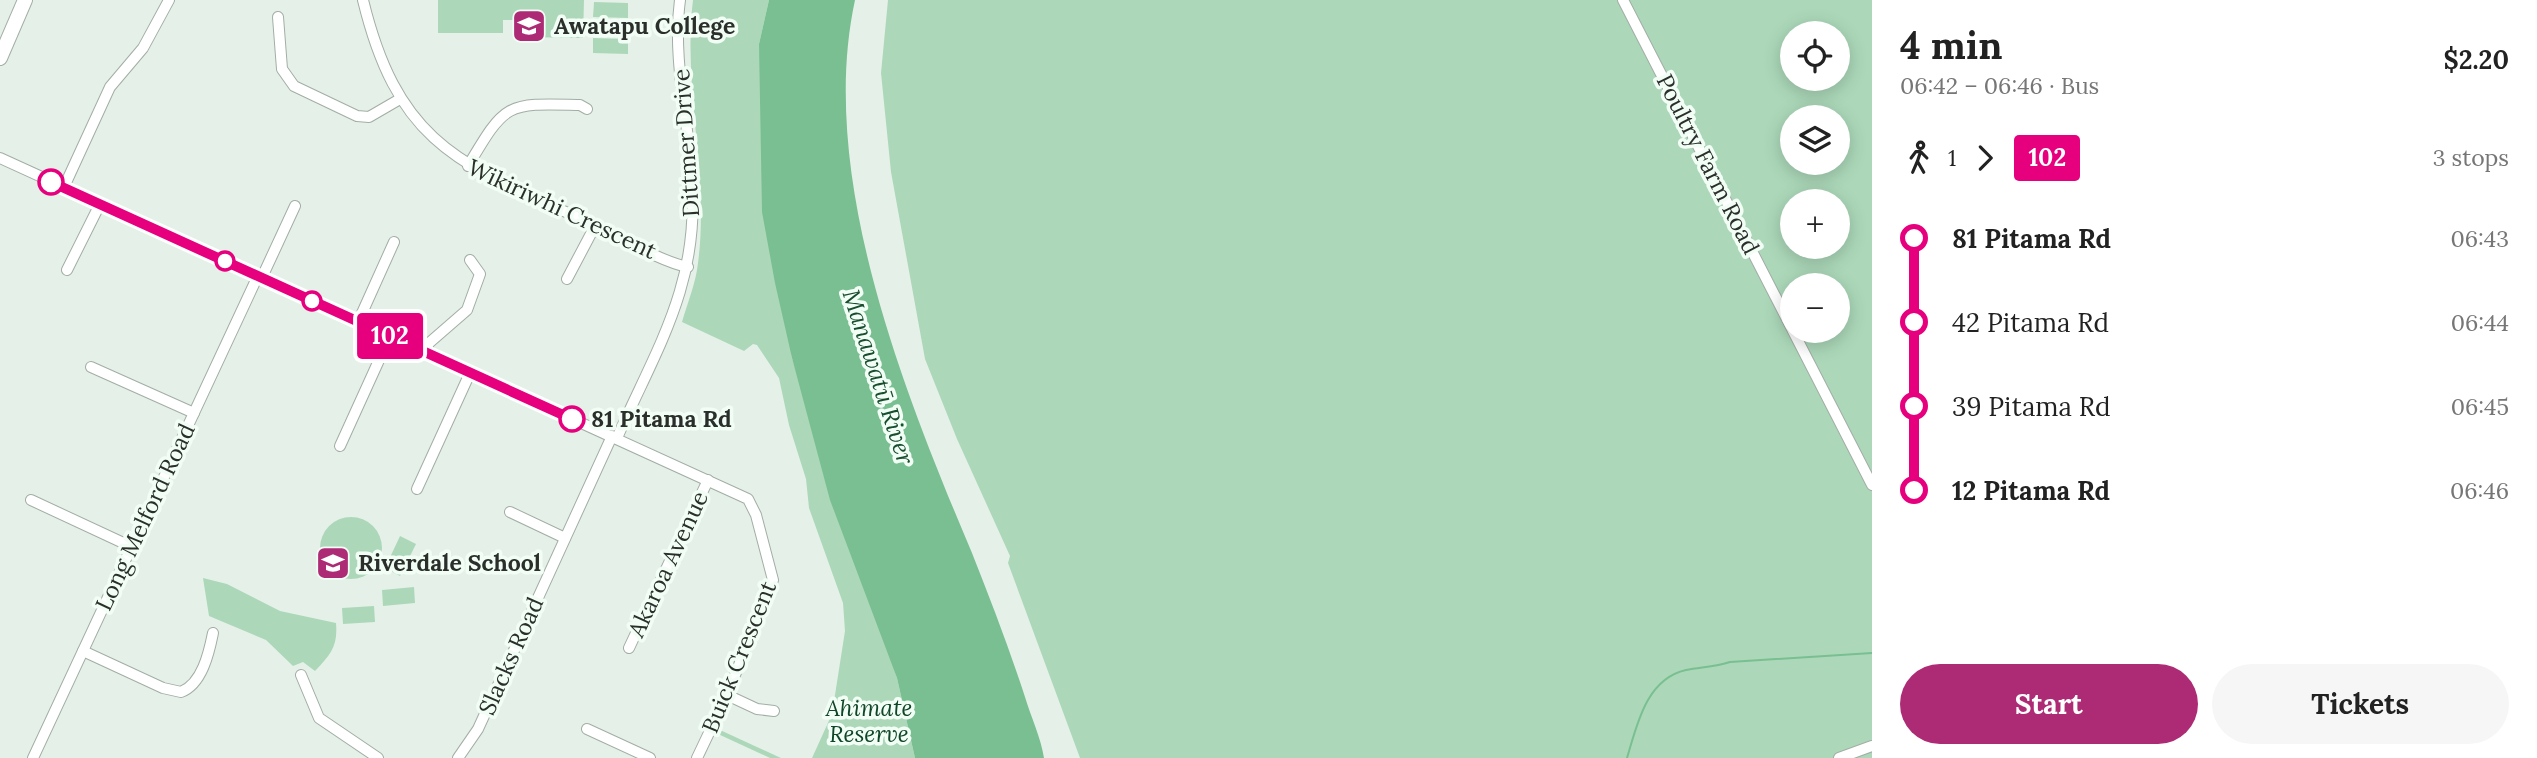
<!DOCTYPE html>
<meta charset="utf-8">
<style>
:root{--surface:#fff;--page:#f6f6f6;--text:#222;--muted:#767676;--accent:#ad2b75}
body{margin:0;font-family:Lora,serif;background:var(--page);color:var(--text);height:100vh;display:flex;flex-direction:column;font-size:26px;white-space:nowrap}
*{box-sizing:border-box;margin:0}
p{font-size:23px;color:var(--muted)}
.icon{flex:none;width:38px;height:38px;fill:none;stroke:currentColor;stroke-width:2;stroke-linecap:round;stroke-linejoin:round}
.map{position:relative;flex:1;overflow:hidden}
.sheet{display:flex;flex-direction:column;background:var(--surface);width:665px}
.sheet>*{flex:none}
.badge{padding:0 14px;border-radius:5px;font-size:24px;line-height:46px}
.fabs{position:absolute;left:1780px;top:21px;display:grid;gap:14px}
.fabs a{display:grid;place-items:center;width:70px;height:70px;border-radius:50%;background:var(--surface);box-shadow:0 4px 18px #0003;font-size:35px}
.map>.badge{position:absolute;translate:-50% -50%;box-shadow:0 0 0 4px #fff}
.legs{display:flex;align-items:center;gap:10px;height:77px;padding:0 28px;font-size:23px}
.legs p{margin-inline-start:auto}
.headline{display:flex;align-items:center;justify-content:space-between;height:119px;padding:0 28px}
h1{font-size:38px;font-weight:700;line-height:52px}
.action{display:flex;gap:14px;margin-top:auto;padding:14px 28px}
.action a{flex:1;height:80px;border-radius:42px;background:var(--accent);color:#fff;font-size:28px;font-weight:700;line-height:80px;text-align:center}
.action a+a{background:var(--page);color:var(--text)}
ul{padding:0 28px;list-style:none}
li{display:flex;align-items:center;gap:24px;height:84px;font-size:26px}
li i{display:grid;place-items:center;width:10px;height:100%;margin:0 9px;background:currentColor}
li i::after{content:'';width:18px;height:18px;margin:-9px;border:5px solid;border-radius:50%;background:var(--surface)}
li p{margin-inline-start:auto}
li:first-child i{background:linear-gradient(#0000 50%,currentColor 0)}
li:last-child i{background:linear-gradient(currentColor 50%,#0000 0)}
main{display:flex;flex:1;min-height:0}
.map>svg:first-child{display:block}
.green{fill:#acd8b9;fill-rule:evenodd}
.water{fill:#79bf91}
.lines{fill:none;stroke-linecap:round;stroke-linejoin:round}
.stream{stroke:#79bf91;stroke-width:2}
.minor-casing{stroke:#a2aea5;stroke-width:12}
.major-casing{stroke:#a2aea5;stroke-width:16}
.minor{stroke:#fff;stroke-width:10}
.major{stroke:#fff;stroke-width:14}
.line-1-casing{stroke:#fff;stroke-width:16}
.line-1{stroke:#e6007e;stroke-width:10}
.stop-1-dot{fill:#fff;stroke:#e6007e;stroke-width:3.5}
.labels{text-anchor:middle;stroke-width:7;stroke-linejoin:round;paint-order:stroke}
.poi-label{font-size:23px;font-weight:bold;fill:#2a2f2b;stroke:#f2fef5;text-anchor:start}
.street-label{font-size:23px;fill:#2a2f2b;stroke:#f2fef5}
.stop-label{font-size:23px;font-weight:bold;fill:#2a2f2b;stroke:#f2fef5;text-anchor:start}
.park-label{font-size:23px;font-style:italic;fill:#104628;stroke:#f2fef5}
.water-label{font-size:24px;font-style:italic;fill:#184d2e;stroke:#f2fef5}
</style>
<main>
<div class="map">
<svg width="1872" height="758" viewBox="0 0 1872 758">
<rect width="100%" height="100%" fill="#e5f1e8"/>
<!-- green -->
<g class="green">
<polygon points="438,0 584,0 583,38 520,37 520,20 503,20 503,33 438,33"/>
<path d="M693,0h76l-10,44 33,314 105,320 18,80h-103l20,-44 13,-83 -2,-28 -34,-95 -3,-29 -17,-54 -10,-47 -22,-33 -4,-1 -9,7 -62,-29c5,-17 12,-35 15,-52 14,-89 -15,-181 -4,-270z"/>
<path d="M888,0h984v758h-792l-72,-195 2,-7 -53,-117 -32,-80 -34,-187 -10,-99zM1792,33h46v46h-46zM1792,117h46v46h-46zM1792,201h46v46h-46zM1792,285h46v46h-46z"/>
<polygon points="594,2 628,3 628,18 593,17"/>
<polygon points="594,20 628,21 628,36 593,35"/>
<polygon points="593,38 628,39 628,54 593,53"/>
<circle cx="351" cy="548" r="31"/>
<polygon points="400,536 416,544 400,576 385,568"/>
<path d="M203,578l24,6 53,27 56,12c2,23 -5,31 -21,48l-12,-9 -10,4 -27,-26 -57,-24z"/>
<polygon points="414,587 415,603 383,606 382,590"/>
<polygon points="374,606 375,622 343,624 342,608"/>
<polygon points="720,730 781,758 770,758 718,734"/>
</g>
<!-- water -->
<path class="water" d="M769,0h86c-38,176 49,392 117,553 19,48 37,95 53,144 6,20 16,41 19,61h-129l-18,-80 -67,-178 -38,-142 -17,-75 -13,-71 -3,-168z"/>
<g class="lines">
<!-- stream -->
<path class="stream" d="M1627,758c10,-33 19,-79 59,-88 15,-3 29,-3 44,-8l142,-9"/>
<!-- minor casing -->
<g class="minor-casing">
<g id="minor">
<path d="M363,0c36,148 100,165 227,223 26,12 71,39 98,44"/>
<polyline points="1623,0 1792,329"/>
<polyline points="278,17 282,69 294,86 357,116 369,117 400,99"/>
<polyline points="0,158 748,499 756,515 773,580 727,695 697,758"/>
<path d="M468,166c38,-64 38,-63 112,-61l7,4"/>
<polyline points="64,187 110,87 143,48 169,0"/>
<polyline points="67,270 100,204"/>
<polyline points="567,279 595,226"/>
<polyline points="358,322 394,242"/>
<polyline points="1793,331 1872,485"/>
<polyline points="425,352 429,343 467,310 480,274 470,260"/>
<polyline points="91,367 194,413"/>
<path d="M617,438c40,-91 82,-152 75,-257 -3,-59 -20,-122 -12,-181"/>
<polyline points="340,446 390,336"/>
<polyline points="417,489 470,373"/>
<polyline points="31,500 132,547"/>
<polyline points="510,512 565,538"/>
<polyline points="629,648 708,480"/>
<path d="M83,651l80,37 18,4c21,-8 28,-39 32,-59"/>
<polyline points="301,675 319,718 378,758"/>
<polyline points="727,695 757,709 774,711"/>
<polyline points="587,729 650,758"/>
<polyline points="33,758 255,282 264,273 295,206"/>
<polyline points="458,758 478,729 612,436"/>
<polyline points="1839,758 1872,746"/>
</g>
</g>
<!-- major casing -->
<g class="major-casing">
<polyline id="major" points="0,58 25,0"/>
</g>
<!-- minor -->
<use href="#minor" class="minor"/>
<!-- major -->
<use href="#major" class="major"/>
</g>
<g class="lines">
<!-- line-1 casing -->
<g class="line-1-casing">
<polyline id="line-1" points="51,182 572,419"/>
</g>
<!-- line-1 -->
<use href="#line-1" class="line-1"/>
</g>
<!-- icons -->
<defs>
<g id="school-square" transform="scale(1.75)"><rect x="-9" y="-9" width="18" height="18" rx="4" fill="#ad2b75" stroke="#f2fef5"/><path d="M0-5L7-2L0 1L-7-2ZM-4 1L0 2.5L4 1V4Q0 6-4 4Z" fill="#fff"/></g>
</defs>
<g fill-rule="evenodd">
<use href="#school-square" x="529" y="26"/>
<use href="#school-square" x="333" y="563"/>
</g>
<!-- markers -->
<g class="stop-1-dot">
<circle cx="51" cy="182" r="12"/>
<circle cx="225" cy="261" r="9"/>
<circle cx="312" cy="301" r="9"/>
<circle cx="572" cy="419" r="12"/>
</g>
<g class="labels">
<!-- poi labels -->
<g class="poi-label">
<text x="554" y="34">Awatapu College</text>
<text x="358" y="571">Riverdale School</text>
</g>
<!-- street labels -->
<g class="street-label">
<text transform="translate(686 143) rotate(-94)" y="8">Dittmer Drive</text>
<text transform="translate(1708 164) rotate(63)" y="8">Poultry Farm Road</text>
<text transform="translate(562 209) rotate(25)" y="8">Wikiriwhi Crescent</text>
<text transform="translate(145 517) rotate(-65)" y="8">Long Melford Road</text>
<text transform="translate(668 564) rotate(-65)" y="8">Akaroa Avenue</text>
<text transform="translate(511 656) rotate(-66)" y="8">Slacks Road</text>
<text transform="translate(739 657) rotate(-68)" y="8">Buick Crescent</text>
</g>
<!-- stop labels -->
<g class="stop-label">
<text x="591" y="427">81 Pitama Rd</text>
</g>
<!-- park labels -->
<g class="park-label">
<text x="869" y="716">Ahimate<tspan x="869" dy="26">Reserve</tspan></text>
</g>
<!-- water labels -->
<g class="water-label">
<text transform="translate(878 377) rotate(72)" y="8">Manawatū River</text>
</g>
</g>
</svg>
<div class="fabs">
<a><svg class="icon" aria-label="locate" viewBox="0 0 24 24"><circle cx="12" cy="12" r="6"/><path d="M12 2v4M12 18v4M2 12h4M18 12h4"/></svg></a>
<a><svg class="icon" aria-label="layers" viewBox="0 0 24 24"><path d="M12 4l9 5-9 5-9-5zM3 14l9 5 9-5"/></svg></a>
<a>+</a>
<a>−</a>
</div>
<b class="badge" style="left:390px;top:336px;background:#e6007e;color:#fff">102</b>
</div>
<section class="sheet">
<div class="headline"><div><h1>4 min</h1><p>06:42 – 06:46 · Bus</p></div><b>$2.20</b></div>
<div class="legs"><svg class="icon" aria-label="walk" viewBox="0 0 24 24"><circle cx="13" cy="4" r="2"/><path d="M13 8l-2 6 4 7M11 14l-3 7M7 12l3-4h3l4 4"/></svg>1<svg class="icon" aria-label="forward" viewBox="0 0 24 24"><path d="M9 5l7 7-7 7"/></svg><b class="badge" style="background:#e6007e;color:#fff">102</b><p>3 stops</p></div>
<ul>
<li><i style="color:#e6007e"></i><b>81 Pitama Rd</b><p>06:43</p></li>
<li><i style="color:#e6007e"></i><span>42 Pitama Rd</span><p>06:44</p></li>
<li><i style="color:#e6007e"></i><span>39 Pitama Rd</span><p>06:45</p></li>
<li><i style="color:#e6007e"></i><b>12 Pitama Rd</b><p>06:46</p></li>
</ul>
<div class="action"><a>Start</a><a>Tickets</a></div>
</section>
</main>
